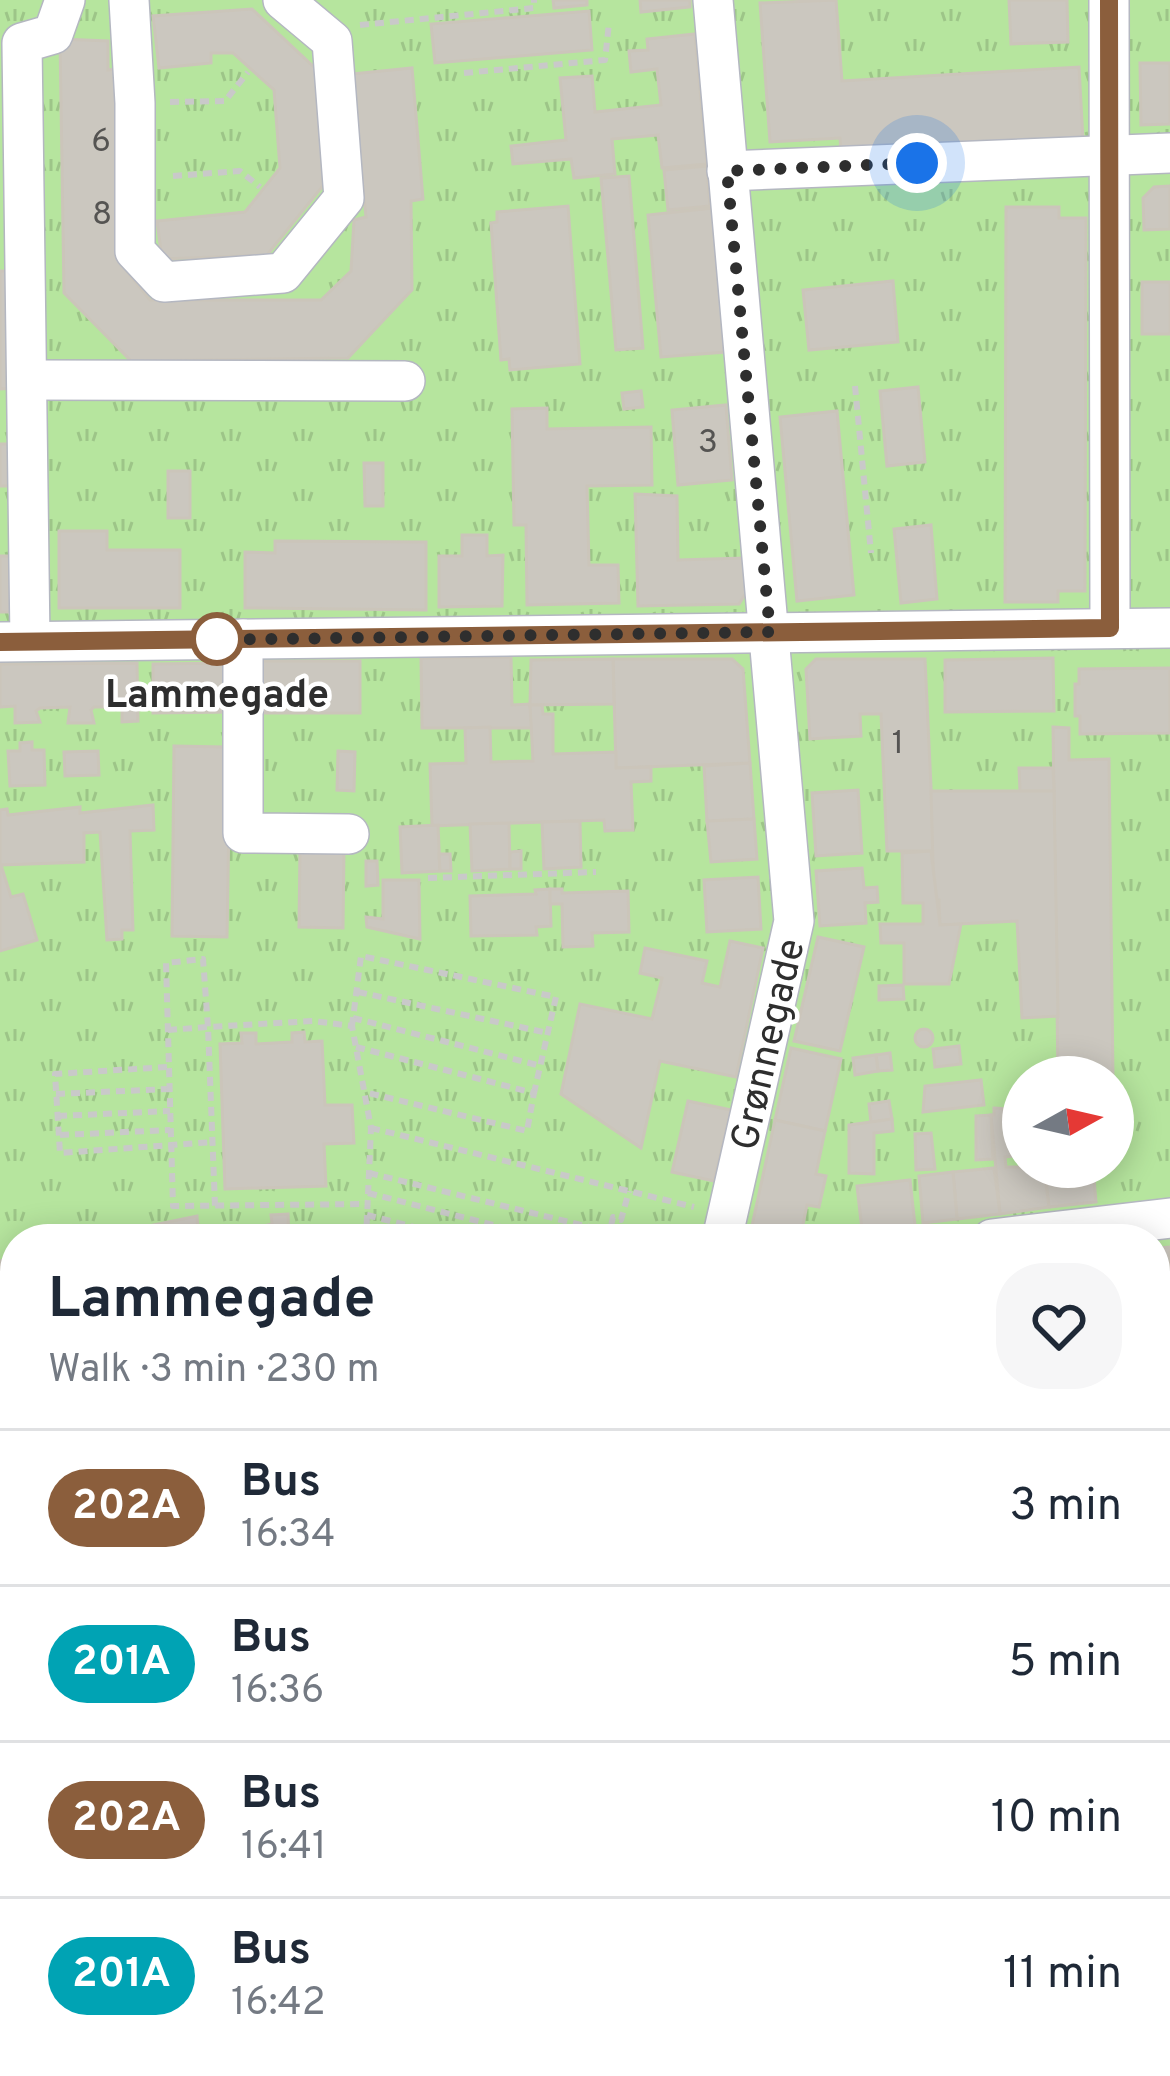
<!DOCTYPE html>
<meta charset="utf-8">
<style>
:root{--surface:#fff;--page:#f6f6f7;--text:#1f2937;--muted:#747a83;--line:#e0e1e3}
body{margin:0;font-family:Overpass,sans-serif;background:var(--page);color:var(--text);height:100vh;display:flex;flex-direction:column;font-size:45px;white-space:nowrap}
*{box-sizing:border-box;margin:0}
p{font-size:39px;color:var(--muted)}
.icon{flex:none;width:66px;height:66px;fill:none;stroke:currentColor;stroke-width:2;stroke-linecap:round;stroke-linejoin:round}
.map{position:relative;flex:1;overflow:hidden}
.sheet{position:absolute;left:0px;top:1224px;width:1170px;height:852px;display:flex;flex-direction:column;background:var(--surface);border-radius:48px 48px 0 0;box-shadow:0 6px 30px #0003}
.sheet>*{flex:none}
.badge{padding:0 24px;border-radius:39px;font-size:42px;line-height:78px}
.needle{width:78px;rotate:82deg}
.controls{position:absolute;left:1002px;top:1056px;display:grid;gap:24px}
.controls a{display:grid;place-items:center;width:132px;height:132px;border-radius:50%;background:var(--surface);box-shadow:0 6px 30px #0003;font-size:60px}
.you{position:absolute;width:60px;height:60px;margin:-30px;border:9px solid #fff;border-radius:50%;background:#1a73e8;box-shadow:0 0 0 18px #1a73e833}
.map>.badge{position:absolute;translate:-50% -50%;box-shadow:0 0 0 6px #fff}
.round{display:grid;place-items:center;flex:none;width:126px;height:126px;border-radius:48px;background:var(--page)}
.headline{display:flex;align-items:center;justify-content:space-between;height:204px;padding:0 48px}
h1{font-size:57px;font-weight:700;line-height:90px}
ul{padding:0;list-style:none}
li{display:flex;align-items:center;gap:36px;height:156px;padding:0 48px;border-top:3px solid var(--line)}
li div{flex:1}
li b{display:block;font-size:45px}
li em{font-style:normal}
li .badge{min-width:132px;font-weight:700;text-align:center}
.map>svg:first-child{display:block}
.park{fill:url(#park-tufts);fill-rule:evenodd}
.building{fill:#cbc7bf;stroke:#cbc5ba;stroke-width:3}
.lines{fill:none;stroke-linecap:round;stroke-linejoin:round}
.minor-casing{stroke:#b4b7c1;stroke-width:42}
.path{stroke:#c9c9c9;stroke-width:6;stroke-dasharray:9 6;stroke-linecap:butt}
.minor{stroke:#fff;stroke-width:39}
.line-casing{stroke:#fff;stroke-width:27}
.line{stroke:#8b5e3c;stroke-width:18}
.walk{stroke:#2e2e2e;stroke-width:12;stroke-dasharray:0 21.6}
.stop-dot{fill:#fff;stroke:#8b5e3c;stroke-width:6}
.labels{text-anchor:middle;stroke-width:9;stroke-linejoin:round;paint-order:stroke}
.number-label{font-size:33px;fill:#555452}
.stop-label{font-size:39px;font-weight:bold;fill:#2e2e2e;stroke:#fff}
.street-label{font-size:39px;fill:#2e2e2e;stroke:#fff}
</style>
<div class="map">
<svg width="1170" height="2076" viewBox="0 0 1170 2076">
<defs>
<pattern id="park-tufts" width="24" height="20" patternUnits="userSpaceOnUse" patternTransform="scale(3)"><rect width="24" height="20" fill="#b6e59e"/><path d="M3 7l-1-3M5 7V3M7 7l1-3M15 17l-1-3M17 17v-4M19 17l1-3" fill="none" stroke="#9dc588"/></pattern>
</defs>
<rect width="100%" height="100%" fill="#efe9e1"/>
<!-- park -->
<path class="park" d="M0,0h1170v2076h-872l-5,-15h862v-822h-1140v97l-15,-16zM1023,1077h90v90h-90z"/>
<!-- building -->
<g class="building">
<polygon points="553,0 587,0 587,5 554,8"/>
<polygon points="640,0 690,0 690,7 641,12"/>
<polygon points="836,0 842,81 1079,67 1083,140 841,151 840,138 770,142 760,3"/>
<polygon points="1009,0 1067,0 1068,42 1011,44"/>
<polygon points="252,9 316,69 326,182 267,255 162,259 157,221 245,212 280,168 274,90 233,53 211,53 211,63 159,68 153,16"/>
<polygon points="589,11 592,50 435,63 431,24"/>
<polygon points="695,34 707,164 662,168 658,135 612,139 615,174 574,178 571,159 513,164 511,146 566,140 560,78 592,76 595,112 661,105 657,69 631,72 629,51 648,50 647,39"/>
<polygon points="60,39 108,41 108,70 123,68 125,269 150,300 321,300 351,271 354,220 366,217 351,74 412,68 423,199 411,201 412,290 348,358 131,361 64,293"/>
<polygon points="1140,63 1170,63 1170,124 1141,125"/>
<polygon points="707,166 710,206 668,210 664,170"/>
<polygon points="629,176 643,348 616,350 601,178"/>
<polygon points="1170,186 1170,229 1144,230 1143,198 1154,187"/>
<polygon points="568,206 580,364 510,370 509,359 501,360 491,223 497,222 497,212"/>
<polygon points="1006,207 1059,207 1059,218 1086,218 1085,591 1058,591 1058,602 1005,602"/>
<polygon points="713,208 726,352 661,357 648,215"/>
<polygon points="0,271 14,271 16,388 0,389"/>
<polygon points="893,281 898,342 809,350 803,290"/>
<rect x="1142" y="282" width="28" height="52"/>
<polygon points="918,387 925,462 887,466 880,391"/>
<polygon points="641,391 643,407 624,409 622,393"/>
<polygon points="726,405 732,480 678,485 672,410"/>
<polygon points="547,408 547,429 651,427 652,485 587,486 589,565 618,565 619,603 527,605 526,525 514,525 512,409"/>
<polygon points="837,411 854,595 797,601 780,417"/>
<polygon points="0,444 12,444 13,486 0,486"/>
<polygon points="364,463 383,463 383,506 365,506"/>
<rect x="168" y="471" width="22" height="47"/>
<polygon points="635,494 677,496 678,560 744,558 746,593 739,604 638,606"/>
<polygon points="931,525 937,599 901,603 894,529"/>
<polygon points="59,531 107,531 107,550 180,550 180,608 59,608"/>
<polygon points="462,535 487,535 487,556 503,555 502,606 439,607 439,556 462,556"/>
<polygon points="275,541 426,542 426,610 245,608 245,552 275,553"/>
<rect x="0" y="556" width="15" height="56"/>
<polygon points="511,657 512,705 530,704 532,728 422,728 421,658"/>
<polygon points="1053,658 1054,711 945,712 945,660"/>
<polygon points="613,659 732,659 743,669 750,763 616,768"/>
<polygon points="613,659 614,704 530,705 531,660"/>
<polygon points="816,659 925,659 934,851 887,851 881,714 860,714 861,736 810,739 806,669"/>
<rect x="255" y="661" width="105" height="52"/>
<polygon points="137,663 138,721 122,722 122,707 94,707 91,710 94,723 68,723 70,707 40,708 36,711 40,722 15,723 15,706 0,707 0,664"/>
<polygon points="234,663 234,712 153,713 153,664"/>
<polygon points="1170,668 1170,733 1080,734 1080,716 1075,716 1075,684 1079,684 1079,669"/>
<polygon points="530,705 542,705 543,714 553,714 553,754 616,752 616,768 651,767 651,781 631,782 633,830 605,831 604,820 432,826 430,764 466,763 465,728 490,727 491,762 533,761"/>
<polygon points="1053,727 1069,728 1069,760 1109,759 1113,1077 1058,1077"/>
<polygon points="32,742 32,750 44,750 45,785 10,786 8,751 20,751 20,743"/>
<polygon points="174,746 225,747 230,764 227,937 172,936"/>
<polygon points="98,751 99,775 65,776 64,752"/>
<polygon points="338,751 355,752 354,791 337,790"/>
<polygon points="750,763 754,819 707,821 704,766"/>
<polygon points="1019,768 1053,768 1054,791 1020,791"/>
<polygon points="858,790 862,853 816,856 812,793"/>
<polygon points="931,791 1054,791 1058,1016 1022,1018 1017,921 940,925 939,900 934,901"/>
<polygon points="153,805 154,830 130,831 133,930 122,930 122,939 107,940 100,832 84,833 84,862 1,865 11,897 23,894 37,940 0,951 0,810 7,809 8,815 80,807 80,813"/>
<polygon points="754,819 757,859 711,862 707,821"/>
<polygon points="580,821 581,867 544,869 542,822"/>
<polygon points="509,823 510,869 472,871 470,824"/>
<polygon points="438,825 440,871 402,873 400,827"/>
<polygon points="300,849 344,849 343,928 299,927"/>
<polygon points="521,851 521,869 510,869 510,852"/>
<polygon points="931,851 940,925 961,924 949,984 904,984 904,943 881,943 880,924 923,924 923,903 903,903 902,853"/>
<polygon points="439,854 450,854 451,871 440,871"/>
<polygon points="366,861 377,861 378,885 366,886"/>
<polygon points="862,868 864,888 877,887 878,902 865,903 866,923 820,926 816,871"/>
<polygon points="758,877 761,929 707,932 704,880"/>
<polygon points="383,880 419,880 420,939 367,927 366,917 383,919"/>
<polygon points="550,889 551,926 536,927 537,935 471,936 470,896 536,894 535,890"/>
<polygon points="550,889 562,889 562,893 628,891 629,932 592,933 593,946 563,947 562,904 550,904"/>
<polygon points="818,937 864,947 840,1051 794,1041"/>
<polygon points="730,941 763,948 736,1077 660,1061 641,1148 561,1094 580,1004 652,1019 662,978 640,973 645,948 707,961 702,983 720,987"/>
<polygon points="903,985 904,999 879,1000 879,986"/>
<circle cx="924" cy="1038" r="9"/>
<polygon points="304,1032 305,1042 322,1041 325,1105 352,1105 354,1143 324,1144 326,1186 225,1189 220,1044 242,1043 241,1033 256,1033 256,1044 292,1042 292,1033"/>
<polygon points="959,1046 961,1064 935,1067 933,1049"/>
<polygon points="791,1048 841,1059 825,1131 775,1120"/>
<polygon points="890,1053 892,1070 878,1071 876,1055"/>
<polygon points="876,1055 878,1071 855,1075 853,1058"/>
<polygon points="981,1080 984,1105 923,1112 925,1086"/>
<polygon points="1113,1088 1114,1168 1078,1168 1078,1179 1094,1179 1096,1202 1049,1207 1044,1167 1113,1167"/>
<polygon points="688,1101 731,1110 714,1181 672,1172"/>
<polygon points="889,1101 892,1119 871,1123 869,1104"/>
<polygon points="994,1108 1008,1109 1012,1113 1014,1156 1005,1157 1006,1167 1044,1167 1049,1207 1000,1214 991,1115 994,1115"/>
<polygon points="991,1115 993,1159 976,1160 976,1116"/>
<polygon points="892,1119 893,1131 874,1133 874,1174 849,1173 849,1125"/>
<polygon points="775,1120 825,1131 816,1174 826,1176 819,1207 807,1205 800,1239 750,1235"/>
<polygon points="931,1133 935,1169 916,1170 915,1134"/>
<polygon points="994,1168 1000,1214 957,1219 953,1172"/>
<polygon points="953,1172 957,1219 923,1223 919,1176"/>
<polygon points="910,1180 915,1225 862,1230 857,1186"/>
<polygon points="288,1214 289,1239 252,1239 251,1229 272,1224 271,1215"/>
<polygon points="197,1216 198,1229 252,1227 252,1239 152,1239 149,1226"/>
<polygon points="149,1226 152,1239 87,1239"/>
<polygon points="1170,1247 1170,1300 1164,1301 1157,1248"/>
<polygon points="1155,1248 1163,1295 1155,1296"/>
<polygon points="15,1256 15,1280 0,1285 0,1261"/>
<polygon points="0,1296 15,1317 15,1327 0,1333"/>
<polygon points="15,1357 15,1403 0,1387 0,1362"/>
<polygon points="1170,1449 1170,1493 1161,1495 1155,1452"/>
<polygon points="1170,1616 1170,1662 1157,1619"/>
<polygon points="1168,1709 1170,1763 1155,1770 1155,1715"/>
<polygon points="8,1754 15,1769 9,1775 2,1757"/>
<polygon points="1170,1823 1170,1867 1157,1827"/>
<polygon points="1170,1894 1170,1925 1157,1898"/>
<polygon points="0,1902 15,1920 15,2061 39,2061 42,2076 8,2076 0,2066"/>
<polygon points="1170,1958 1170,2034 1155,2042 1155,1966"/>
<polygon points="251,2061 303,2061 304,2073 278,2076 276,2069 255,2076"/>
<polygon points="324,2061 388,2061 377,2076 317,2076 315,2070"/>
<polygon points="440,2061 518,2061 503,2076 489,2076 485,2071 480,2076 454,2076"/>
<polygon points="611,2061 691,2061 677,2076 626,2076"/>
<polygon points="611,2061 626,2076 594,2076 608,2061"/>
<polygon points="781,2061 790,2061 803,2076 765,2076"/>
<polygon points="790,2061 913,2061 923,2076 803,2076"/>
</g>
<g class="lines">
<!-- minor casing -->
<g class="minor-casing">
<g id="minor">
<polyline points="129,0 135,103 135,251 164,282 283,273 344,198 332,41 283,0"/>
<polyline points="713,0 794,921 722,1239"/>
<polyline points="1109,0 1110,628"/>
<polyline points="727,171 1170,153"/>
<polyline points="28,380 405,381"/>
<polyline points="243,639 243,833 349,834"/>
<polyline points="30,641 22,43 53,34 65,0"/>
<polyline points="0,642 1170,628"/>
<polyline points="992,1239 1170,1218"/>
<polyline points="0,1454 15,1475"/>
<polyline points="0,1664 15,1697"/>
<polyline points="1155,1804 1170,1798"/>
<polyline points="0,1849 15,1907"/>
<polyline points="56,2061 63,2076"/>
<polyline points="123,2061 124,2076"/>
<polyline points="220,2061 224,2076"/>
<polyline points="724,2076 739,2061"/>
</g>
</g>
<!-- path -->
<g class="path">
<polyline points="360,25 534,8 534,0"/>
<polyline points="464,73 605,60 609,23"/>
<polyline points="170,102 225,101 248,72"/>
<polyline points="173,176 240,171 260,187"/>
<polyline points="855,386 871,553"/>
<polyline points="428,878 596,872"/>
<polyline points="358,992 548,1033"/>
<polyline points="353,1018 541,1066"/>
<polyline points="352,1026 361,956 556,997 534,1093"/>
<polyline points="168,1030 208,1027 215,1206"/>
<polyline points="356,1047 534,1093 527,1131 364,1092"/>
<polyline points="167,1067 55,1074 60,1153 213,1142"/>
<polyline points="56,1094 169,1089"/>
<polyline points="58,1116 170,1111"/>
<polyline points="371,1128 694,1207"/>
<polyline points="60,1135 170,1130"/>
<polyline points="369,1173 610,1232"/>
<polyline points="368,1193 548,1239"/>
<polyline points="367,1215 460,1239"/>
<polyline points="366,1239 371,1128 352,1026 313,1021 208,1027 203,959 166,963 173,1206 368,1204"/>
<polyline points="608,1239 613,1217 621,1220 629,1191"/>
<polyline points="1155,1535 1170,1530"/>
<polyline points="0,1595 15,1576"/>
</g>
<!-- minor -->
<use href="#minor" class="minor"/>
</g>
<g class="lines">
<!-- line casing -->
<g class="line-casing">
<polyline id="line" points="0,642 1110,628 1109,0"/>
</g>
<!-- line -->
<use href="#line" class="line"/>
<!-- walk -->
<polyline class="walk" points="217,639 201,640 770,632 727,171 917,163"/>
</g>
<!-- markers -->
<circle class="stop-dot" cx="217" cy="639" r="24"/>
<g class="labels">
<!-- number labels -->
<g class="number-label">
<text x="101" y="151">6</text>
<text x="102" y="224">8</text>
<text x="708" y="452">3</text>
<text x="898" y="753">1</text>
</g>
<!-- stop labels -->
<g class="stop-label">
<text x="217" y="707">Lammegade</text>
</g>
<!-- street labels -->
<g class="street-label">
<text transform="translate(766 1044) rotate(-77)" y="14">Grønnegade</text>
</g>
</g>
</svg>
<div class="controls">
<a><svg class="needle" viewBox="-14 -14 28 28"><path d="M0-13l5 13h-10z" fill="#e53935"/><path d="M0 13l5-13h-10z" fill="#747a83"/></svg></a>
</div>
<div class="you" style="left:917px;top:163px"></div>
<section class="sheet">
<div class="headline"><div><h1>Lammegade</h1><p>Walk · 3 min · 230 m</p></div><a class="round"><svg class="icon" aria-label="heart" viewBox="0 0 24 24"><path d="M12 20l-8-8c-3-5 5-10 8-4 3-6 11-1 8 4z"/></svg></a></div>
<ul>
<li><span class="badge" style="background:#8b5e3c;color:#fff">202A</span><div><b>Bus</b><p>16:34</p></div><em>3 min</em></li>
<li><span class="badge" style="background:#00a3b4;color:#fff">201A</span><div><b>Bus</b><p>16:36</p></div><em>5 min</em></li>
<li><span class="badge" style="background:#8b5e3c;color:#fff">202A</span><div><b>Bus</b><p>16:41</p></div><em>10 min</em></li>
<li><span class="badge" style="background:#00a3b4;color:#fff">201A</span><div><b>Bus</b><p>16:42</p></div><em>11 min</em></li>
</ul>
</section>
</div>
